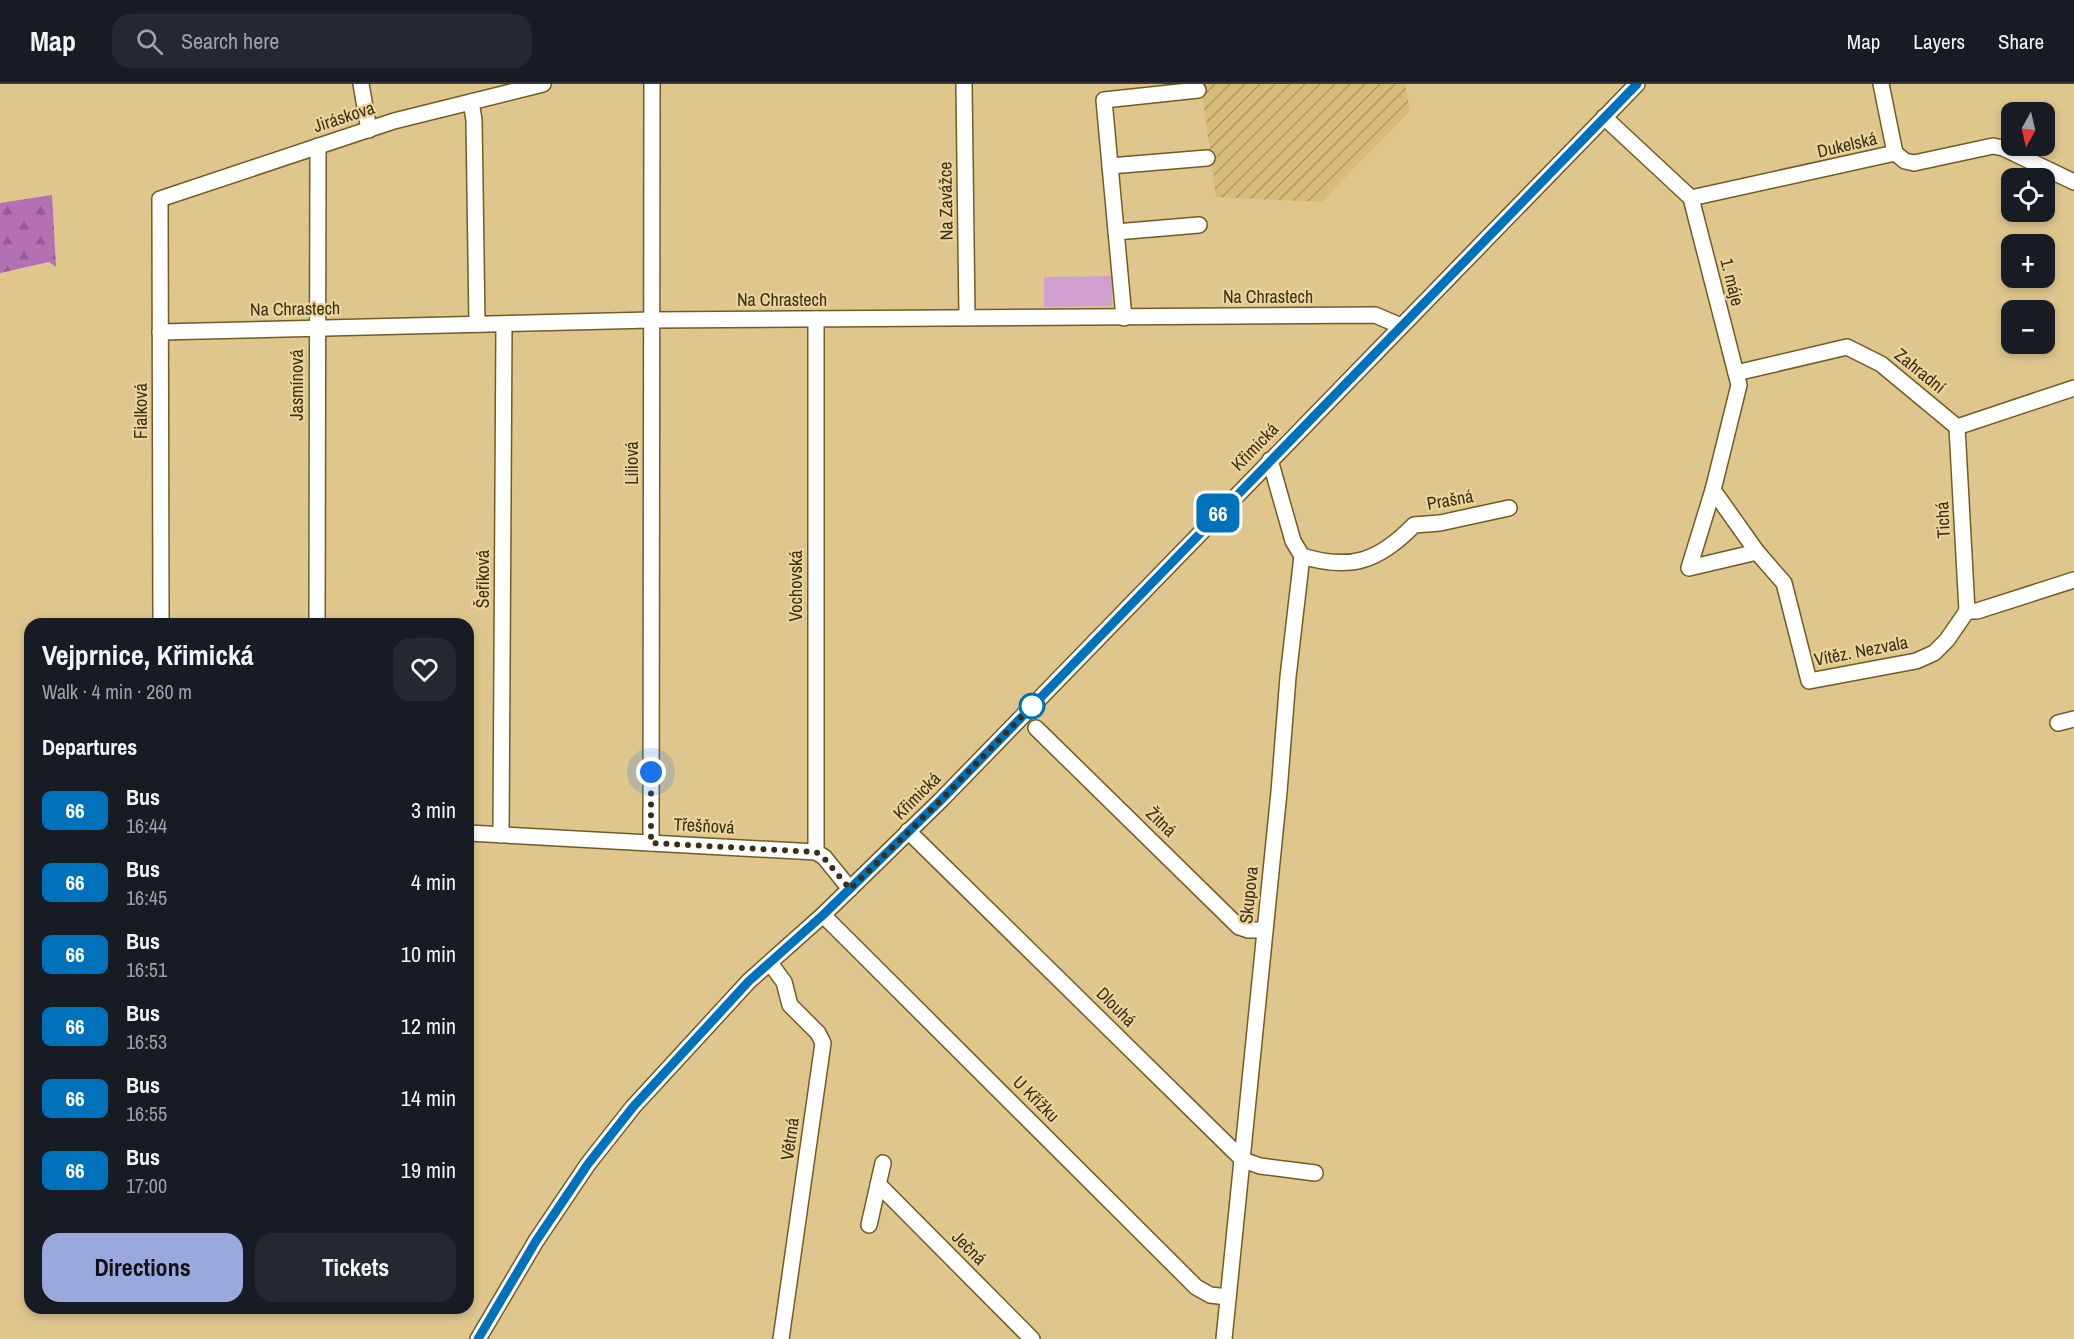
<!DOCTYPE html>
<meta charset="utf-8">
<style>
:root{--surface:#171b24;--page:#242831;--text:#f1f3f6;--muted:#9ea1a6;--line:#363941;--accent:#9aa8dd}
body{margin:0;font-family:"Archivo Narrow",sans-serif;background:var(--page);color:var(--text);height:100vh;display:flex;flex-direction:column;font-size:22px;white-space:nowrap}
*{box-sizing:border-box;margin:0}
p{font-size:20px;color:var(--muted)}
.icon{flex:none;width:33px;height:33px;fill:none;stroke:currentColor;stroke-width:2;stroke-linecap:round;stroke-linejoin:round}
.map{position:relative;flex:1;overflow:hidden}
.details{position:absolute;left:24px;top:534px;width:450px;height:696px;display:flex;flex-direction:column;background:var(--surface);border-radius:18px;box-shadow:0 3px 9px #0003}
.details>*{flex:none}
.badge{padding:0 12px;border-radius:9px;font-size:21px;line-height:39px}
.needle{width:39px;rotate:188deg}
.tools{position:absolute;left:2001px;top:18px;display:grid;gap:12px}
.tools a{display:grid;place-items:center;width:54px;height:54px;border-radius:12px;background:var(--surface);box-shadow:0 3px 9px #0003;font-size:30px}
.you{position:absolute;width:30px;height:30px;margin:-15px;border:4px solid #fff;border-radius:50%;background:#1a73e8;box-shadow:0 0 0 9px #1a73e833}
.map>.badge{position:absolute;translate:-50% -50%;box-shadow:0 0 0 3px #fff}
h2{padding:0 18px;font-size:22px;line-height:54px}
.round{display:grid;place-items:center;flex:none;width:63px;height:63px;border-radius:18px;background:var(--page)}
.head{display:flex;align-items:center;justify-content:space-between;height:102px;padding:0 18px}
h1{font-size:28px;font-weight:800;line-height:45px}
.primary-button{display:flex;gap:12px;margin-top:auto;padding:12px 18px}
.primary-button a{flex:1;height:69px;border-radius:18px;background:var(--accent);color:#111;font-size:24px;font-weight:800;line-height:69px;text-align:center}
.primary-button a+a{background:var(--page);color:var(--text)}
ul{padding:0;list-style:none}
li{display:flex;align-items:center;gap:18px;height:72px;padding:0 18px}
li div{flex:1}
li b{display:block;font-size:22px}
li em{font-style:normal}
li .badge{min-width:66px;font-weight:700;text-align:center}
header{display:flex;align-items:center;gap:36px;box-sizing:border-box;height:84px;padding:0 30px;background:var(--surface);border-bottom:2px solid var(--line)}
header strong{font-size:28px}
nav{display:flex;gap:33px;margin-inline-start:auto;font-size:21px}
.search{width:420px;height:54px;background:var(--page);display:flex;align-items:center;gap:15px;box-sizing:border-box;padding:0 21px;border-radius:18px;color:var(--muted);font-size:22px}
.map>svg:first-child{display:block}
.industrial{fill:url(#industrial-furrows)}
.green{fill:#d29fd1}
.forest{fill:url(#forest-firs)}
.lines{fill:none;stroke-linecap:round;stroke-linejoin:round}
.minor-casing{stroke:#725c25;stroke-width:18}
.minor{stroke:#fff;stroke-width:15}
.line-casing{stroke:#fff;stroke-width:14}
.line{stroke:#0072bc;stroke-width:9}
.walk{stroke:#3a3019;stroke-width:6;stroke-dasharray:0 10.8}
.stop-dot{fill:#fff;stroke:#0072bc;stroke-width:3}
.labels{text-anchor:middle;stroke-width:4.5;stroke-linejoin:round;paint-order:stroke}
.street-label{font-size:18px;fill:#3a3019;stroke:#ebd39a}
</style>
<header>
<strong>Map</strong>
<div class="search"><svg class="icon" aria-label="search" viewBox="0 0 24 24"><circle cx="10" cy="10" r="6"/><path d="M15 15l6 6"/></svg>Search here</div>
<nav><a>Map</a><a>Layers</a><a>Share</a></nav>
</header>
<div class="map">
<svg width="2074" height="1255" viewBox="0 0 2074 1255">
<defs>
<pattern id="industrial-furrows" width="10" height="10" patternUnits="userSpaceOnUse" patternTransform="scale(1.5)"><rect width="10" height="10" fill="#d6bb7a"/><path d="M-1 1l2-2M0 10L10 0M9 11l2-2" fill="none" stroke="#af9863"/></pattern>
<pattern id="forest-firs" width="22" height="20" patternUnits="userSpaceOnUse" patternTransform="scale(1.5)"><rect width="22" height="20" fill="#b370b2"/><path d="M5 1l3.5 6h-7zM16 11l3.5 6h-7z" fill="#935c90"/></pattern>
</defs>
<rect width="100%" height="100%" fill="#dec68d"/>
<!-- industrial -->
<polygon class="industrial" points="1201,0 1405,0 1410,27 1321,118 1216,113"/>
<!-- green -->
<polygon class="green" points="1112,192 1112,222 1044,223 1044,193"/>
<!-- forest -->
<polygon class="forest" points="52,111 56,183 49,178 0,189 0,119"/>
<g class="lines">
<!-- minor casing -->
<g class="minor-casing">
<g id="minor">
<polyline points="361,0 369,46"/>
<polyline points="964,0 967,233"/>
<polyline points="1881,0 1895,69"/>
<polyline points="471,18 474,36 477,240"/>
<polyline points="1604,33 1691,114 1739,301 1713,406 1757,468 1784,499 1809,597 1916,577 1934,569 1947,556 1967,527"/>
<polyline points="1110,82 1207,74"/>
<polyline points="1691,114 1895,69 1905,77 1914,79 1993,62 2003,64 2074,98"/>
<polyline points="1116,148 1199,141"/>
<polyline points="1124,234 1104,16 1198,6"/>
<polyline points="160,248 651,236 1375,231 1401,242"/>
<polyline points="1736,289 1847,263 1881,280 1957,343"/>
<polyline points="1957,343 1967,527"/>
<polyline points="1957,343 2074,304"/>
<polyline points="1713,406 1689,484 1757,468"/>
<path d="M1302,472c49,15 77,5 112,-31l26,-2 69,-15"/>
<polyline points="1967,527 1977,527 2074,496"/>
<polyline points="161,540 160,115 394,37 543,0"/>
<polyline points="317,540 318,62"/>
<polyline points="2058,639 2074,635"/>
<polyline points="1036,644 1239,843 1248,846 1264,846"/>
<polyline points="908,747 1243,1076 1260,1082 1315,1089"/>
<polyline points="468,749 816,768 824,773 850,805"/>
<polyline points="501,751 504,240"/>
<polyline points="651,759 652,0"/>
<polyline points="816,768 816,235"/>
<polyline points="823,831 1196,1203 1210,1211 1228,1213"/>
<polyline points="770,879 784,898 790,921 818,949 823,959 781,1255"/>
<polyline points="878,1100 1032,1255"/>
<polyline points="869,1141 883,1079"/>
<polyline points="478,1255 536,1157 588,1080 633,1023 749,897 823,831 941,716 1637,0"/>
<polyline points="1224,1255 1279,708 1288,593 1302,472 1293,457 1270,376"/>
</g>
</g>
<!-- minor -->
<use href="#minor" class="minor"/>
</g>
<g class="lines">
<!-- line casing -->
<g class="line-casing">
<polyline id="line" points="478,1255 536,1157 588,1080 633,1023 749,897 823,831 941,716 1637,0"/>
</g>
<!-- line -->
<use href="#line" class="line"/>
<!-- walk -->
<polyline class="walk" points="651,688 651,759 816,768 824,774 850,805 941,716 1032,622"/>
</g>
<!-- markers -->
<circle class="stop-dot" cx="1032" cy="622" r="12"/>
<g class="labels">
<!-- street labels -->
<g class="street-label">
<text transform="translate(344 33) rotate(-18)" y="6">Jiráskova</text>
<text transform="translate(1847 61) rotate(-13)" y="6">Dukelská</text>
<text transform="translate(946 117) rotate(-91)" y="6">Na Zavážce</text>
<text transform="translate(1732 198) rotate(76)" y="6">1. máje</text>
<text x="1268" y="219">Na Chrastech</text>
<text x="782" y="222">Na Chrastech</text>
<text transform="translate(295 225) rotate(-1)" y="6">Na Chrastech</text>
<text transform="translate(1920 287) rotate(39)" y="6">Zahradní</text>
<text transform="translate(297 301) rotate(-90)" y="6">Jasmínová</text>
<text transform="translate(141 327) rotate(-90)" y="6">Fialková</text>
<text transform="translate(1255 363) rotate(-46)" y="6">Křimická</text>
<text transform="translate(632 379) rotate(-90)" y="6">Liliová</text>
<text transform="translate(1450 416) rotate(-10)" y="6">Prašná</text>
<text transform="translate(1943 436) rotate(-93)" y="6">Tichá</text>
<text transform="translate(483 495) rotate(-90)" y="6">Šeříková</text>
<text transform="translate(796 502) rotate(-90)" y="6">Vochovská</text>
<text transform="translate(1861 567) rotate(-11)" y="6">Vítěz. Nezvala</text>
<text transform="translate(917 712) rotate(-45)" y="6">Křimická</text>
<text transform="translate(1161 738) rotate(44)" y="6">Žitná</text>
<text transform="translate(704 742) rotate(3)" y="6">Třešňová</text>
<text transform="translate(1249 811) rotate(-84)" y="6">Skupova</text>
<text transform="translate(1116 923) rotate(45)" y="6">Dlouhá</text>
<text transform="translate(1036 1015) rotate(45)" y="6">U Křížku</text>
<text transform="translate(790 1055) rotate(-82)" y="6">Větrná</text>
<text transform="translate(969 1164) rotate(45)" y="6">Ječná</text>
</g>
</g>
</svg>
<div class="tools">
<a><svg class="needle" viewBox="-14 -14 28 28"><path d="M0-13l5 13h-10z" fill="#e53935"/><path d="M0 13l5-13h-10z" fill="#9ea1a6"/></svg></a>
<a><svg class="icon" aria-label="locate" viewBox="0 0 24 24"><circle cx="12" cy="12" r="6"/><path d="M12 2v4M12 18v4M2 12h4M18 12h4"/></svg></a>
<a>+</a>
<a>−</a>
</div>
<div class="you" style="left:651px;top:688px"></div>
<b class="badge" style="left:1218px;top:429px;background:#0072bc;color:#fff">66</b>
<section class="details">
<div class="head"><div><h1>Vejprnice, Křimická</h1><p>Walk · 4 min · 260 m</p></div><a class="round"><svg class="icon" aria-label="heart" viewBox="0 0 24 24"><path d="M12 20l-8-8c-3-5 5-10 8-4 3-6 11-1 8 4z"/></svg></a></div>
<h2>Departures</h2>
<ul>
<li><span class="badge" style="background:#0072bc;color:#fff">66</span><div><b>Bus</b><p>16:44</p></div><em>3 min</em></li>
<li><span class="badge" style="background:#0072bc;color:#fff">66</span><div><b>Bus</b><p>16:45</p></div><em>4 min</em></li>
<li><span class="badge" style="background:#0072bc;color:#fff">66</span><div><b>Bus</b><p>16:51</p></div><em>10 min</em></li>
<li><span class="badge" style="background:#0072bc;color:#fff">66</span><div><b>Bus</b><p>16:53</p></div><em>12 min</em></li>
<li><span class="badge" style="background:#0072bc;color:#fff">66</span><div><b>Bus</b><p>16:55</p></div><em>14 min</em></li>
<li><span class="badge" style="background:#0072bc;color:#fff">66</span><div><b>Bus</b><p>17:00</p></div><em>19 min</em></li>
</ul>
<div class="primary-button"><a>Directions</a><a>Tickets</a></div>
</section>
</div>
